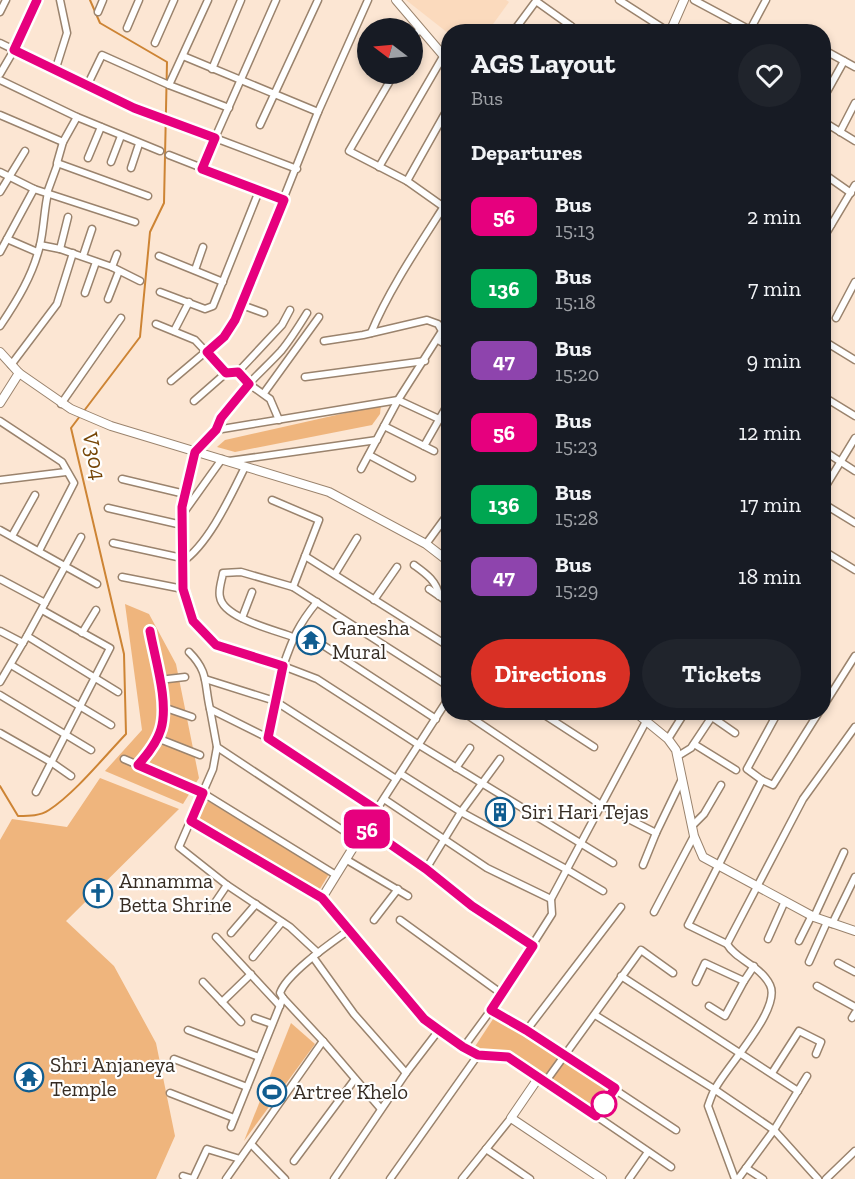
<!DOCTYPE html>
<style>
:root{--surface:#171b24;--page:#20242c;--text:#f1f3f6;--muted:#9ea1a6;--accent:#d93025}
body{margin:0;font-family:"Zilla Slab",serif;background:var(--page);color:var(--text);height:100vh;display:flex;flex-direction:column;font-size:22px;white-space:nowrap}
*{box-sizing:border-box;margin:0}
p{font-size:20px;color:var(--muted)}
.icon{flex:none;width:33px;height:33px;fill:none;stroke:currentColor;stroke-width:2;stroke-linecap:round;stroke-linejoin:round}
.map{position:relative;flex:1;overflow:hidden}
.drawer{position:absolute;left:441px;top:24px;width:390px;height:696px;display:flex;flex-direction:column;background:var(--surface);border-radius:24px;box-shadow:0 3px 9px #0003}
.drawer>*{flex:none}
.badge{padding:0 12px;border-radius:9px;font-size:21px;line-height:39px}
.needle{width:39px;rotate:286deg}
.fabs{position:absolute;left:357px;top:18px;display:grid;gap:12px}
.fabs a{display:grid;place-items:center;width:66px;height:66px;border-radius:50%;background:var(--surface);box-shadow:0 3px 9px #0003;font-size:30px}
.map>.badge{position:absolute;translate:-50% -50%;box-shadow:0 0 0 3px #fff}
h2{padding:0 30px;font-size:22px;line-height:54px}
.round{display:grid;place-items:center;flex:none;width:63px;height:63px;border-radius:32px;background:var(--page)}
.head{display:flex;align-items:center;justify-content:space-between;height:102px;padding:0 30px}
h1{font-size:28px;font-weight:800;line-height:45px}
.button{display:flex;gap:12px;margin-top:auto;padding:12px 30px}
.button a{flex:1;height:69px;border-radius:36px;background:var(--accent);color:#fff;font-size:24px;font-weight:800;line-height:69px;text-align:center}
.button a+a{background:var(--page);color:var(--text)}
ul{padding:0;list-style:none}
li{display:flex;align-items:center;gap:18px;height:72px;padding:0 30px}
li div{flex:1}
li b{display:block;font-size:22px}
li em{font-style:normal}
li .badge{min-width:66px;font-weight:700;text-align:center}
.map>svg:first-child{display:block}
.built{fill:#fbdabd}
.green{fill:#efb57d}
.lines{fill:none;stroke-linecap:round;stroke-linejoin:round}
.stream{stroke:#cd8434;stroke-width:2}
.minor-casing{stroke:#9a836d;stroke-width:9}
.tertiary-casing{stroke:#9a836d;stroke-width:10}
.minor{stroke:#fff;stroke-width:6}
.tertiary{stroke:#fff;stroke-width:8}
.line-casing{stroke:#fff;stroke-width:14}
.line{stroke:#e6007e;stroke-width:9}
.stop-dot{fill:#fff;stroke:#e6007e;stroke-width:3}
.labels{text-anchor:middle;stroke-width:4.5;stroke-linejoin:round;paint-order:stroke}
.poi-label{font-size:21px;fill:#362c23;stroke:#fff;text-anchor:start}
.water-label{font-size:22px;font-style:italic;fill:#754506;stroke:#fff}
</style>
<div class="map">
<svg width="855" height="1179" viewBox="0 0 855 1179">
<rect width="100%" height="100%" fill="#fce6d3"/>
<!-- built -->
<polygon class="built" points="406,0 506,0 509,2 488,31 448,33"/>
<!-- green -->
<g class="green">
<polygon points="381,405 380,414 372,425 235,452 217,447 225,440"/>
<polygon points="125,604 149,614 176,664 199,778 183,804 105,771 142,730"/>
<polygon points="100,778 179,809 66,921 114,966 156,1043 175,1136 156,1179 0,1179 0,840 12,819 67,827"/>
<polygon points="208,801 329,874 318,892 196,820"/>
<polygon points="495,1016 609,1090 594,1110 509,1054 474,1048"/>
<polygon points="291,1023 315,1044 244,1141"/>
</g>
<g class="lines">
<!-- stream -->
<path class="stream" d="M0,786l18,30c12,0 22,0 31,-6 26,-17 55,-53 77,-76l-2,-80 -53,-226 69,-91 10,-105 14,-29 3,-141 -67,-39 -10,-23"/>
<!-- minor casing -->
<g class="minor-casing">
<g id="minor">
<polyline points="208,0 169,85 229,108"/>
<polyline points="619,0 669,32"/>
<polyline points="694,0 750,30 766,0"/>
<polyline points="0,12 6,0"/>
<polyline points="98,12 103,0"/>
<polyline points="127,28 139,0"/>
<polyline points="513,32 536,1 571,26"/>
<polyline points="412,41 420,28"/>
<polyline points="0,43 133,108 215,138 276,0"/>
<polyline points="155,43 174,0"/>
<polyline points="824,50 855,67"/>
<polyline points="183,56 318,112"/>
<polyline points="212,69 241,0"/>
<polyline points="55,71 67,33 60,0"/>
<polyline points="0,74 14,50 37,0"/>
<polyline points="394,74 349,151 407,181 448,210"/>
<polyline points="0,80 77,117 160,151"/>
<polyline points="87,86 102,55 169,85"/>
<polyline points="824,97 844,61"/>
<polyline points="0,115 63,142"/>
<polyline points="77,117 63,142 57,163 148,196"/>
<polyline points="824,122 855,141"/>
<polyline points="260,125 318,0"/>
<polyline points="840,132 855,103"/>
<polyline points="169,155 284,200"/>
<polyline points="88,158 101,127"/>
<polyline points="111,162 121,136"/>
<polyline points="379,167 444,55"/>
<polyline points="131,168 139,144"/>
<polyline points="202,169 215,138 297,169"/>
<polyline points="0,172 34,189 135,222"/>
<polyline points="824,174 851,193"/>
<polyline points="407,181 448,108"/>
<polyline points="0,192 25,151"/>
<polyline points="47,193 58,163"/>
<polyline points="824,220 831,225"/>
<polyline points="824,237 855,185"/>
<polyline points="7,239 37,252"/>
<polyline points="40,245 60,249 68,217"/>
<polyline points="60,249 112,267 117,254"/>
<polyline points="0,252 34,189"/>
<polyline points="83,256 92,229"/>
<polyline points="159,256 223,282"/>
<polyline points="112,267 140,281"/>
<polyline points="195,270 203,247"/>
<polyline points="160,292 205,309 213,306 259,191"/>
<polyline points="85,293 96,262"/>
<polyline points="108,299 119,271"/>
<polyline points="242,305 264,313"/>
<polyline points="836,318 855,282"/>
<polyline points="156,324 195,340 226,373 238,372 249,384 270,399 279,420"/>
<path d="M0,326c17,-25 33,-51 40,-81 4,-17 4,-35 8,-52"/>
<polyline points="174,331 189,302"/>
<path d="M371,333c18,-44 51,-92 77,-133"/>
<polyline points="438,340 448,346"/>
<polyline points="324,341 363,335 427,320 438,324 442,331 398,400 361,469"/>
<polyline points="824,341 855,360"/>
<polyline points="11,365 57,304 73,253"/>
<polyline points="238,372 282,325 290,310"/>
<polyline points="305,377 425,361"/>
<polyline points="171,381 223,337 235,320 318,112 368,0"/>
<polyline points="264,393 319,317"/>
<polyline points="824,397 855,416"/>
<polyline points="194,401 226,373"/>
<polyline points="61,404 121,318"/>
<polyline points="0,421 62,462 74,483 39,551"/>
<polyline points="384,426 424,446 448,404"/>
<path d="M216,430c8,-27 46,-58 65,-79 10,-12 18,-25 26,-38"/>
<polyline points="424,446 434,451"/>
<polyline points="824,451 855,471"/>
<polyline points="195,452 216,430 398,400 439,419"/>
<polyline points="369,455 412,478"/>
<polyline points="229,461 377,440"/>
<polyline points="446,469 448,471"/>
<polyline points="122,479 185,494"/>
<polyline points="0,480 66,472"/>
<polyline points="824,489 855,438"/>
<polyline points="272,500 319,520 293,587"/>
<polyline points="824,504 855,523"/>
<polyline points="108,508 182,525"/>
<polyline points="182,515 222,459"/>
<polyline points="0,530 97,584"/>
<polyline points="12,536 35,495"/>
<polyline points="113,543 182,558"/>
<polyline points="426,544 448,514"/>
<polyline points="824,551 855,570"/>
<polyline points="305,556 448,646"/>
<path d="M182,562c27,-18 49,-67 63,-95"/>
<path d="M414,565c11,8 23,16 25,31"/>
<polyline points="335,574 357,538"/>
<polyline points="122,577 183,589"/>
<polyline points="0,579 45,603"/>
<polyline points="429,589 448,602"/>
<polyline points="374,600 397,567"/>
<path d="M317,602c-19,23 -24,36 -34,64l34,13 102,66 194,118"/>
<polyline points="242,618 252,592"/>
<polyline points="0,631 23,643"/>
<polyline points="82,633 96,610"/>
<polyline points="27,636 118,692"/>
<path d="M293,637c-18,-7 -70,-19 -73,-40 -2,-7 2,-17 3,-24l18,-1 52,15 155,99"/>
<polyline points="312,638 436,719"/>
<path d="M189,652c20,20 15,31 21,57"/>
<polyline points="11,665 111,725"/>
<polyline points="205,679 275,701 396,779"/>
<polyline points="159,680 185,677"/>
<polyline points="0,682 27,636 81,537"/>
<polyline points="0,695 91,750"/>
<polyline points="824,705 855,656"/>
<polyline points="163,707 192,717"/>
<polyline points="463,712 601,805 656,833"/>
<polyline points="540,712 594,747"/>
<polyline points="712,717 735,733"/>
<polyline points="0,733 51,762 71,776"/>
<polyline points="157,738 200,755"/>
<polyline points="268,738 210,709 217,747 359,841"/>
<polyline points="668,739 685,712"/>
<polyline points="694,744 736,770"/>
<polyline points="217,747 213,769 179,847 227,885 290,927 318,953"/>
<polyline points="678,756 691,748 715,712"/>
<polyline points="124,759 203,793 336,875"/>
<path d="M138,765c16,-20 24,-32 25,-58l-13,-76"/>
<polyline points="456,768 470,748"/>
<polyline points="401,774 461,812 566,869 603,891"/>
<polyline points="762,780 747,769 778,712"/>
<polyline points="36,792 110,648 42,610"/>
<polyline points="384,799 487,868 551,899"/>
<polyline points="377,809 448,699"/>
<polyline points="191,821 322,898"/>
<polyline points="692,826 704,814 721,785"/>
<polyline points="367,828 426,869 473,906 533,946"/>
<polyline points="347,860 408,896"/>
<polyline points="643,865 656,833 682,779"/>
<polyline points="426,869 461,812 500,759"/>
<polyline points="210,910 227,885"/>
<polyline points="654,912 694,836"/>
<polyline points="814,917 844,852"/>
<polyline points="374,920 398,889"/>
<polyline points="400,920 502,994"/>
<polyline points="832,924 855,877"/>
<polyline points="231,933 256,904"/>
<polyline points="216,937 280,1006"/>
<polyline points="768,939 785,901"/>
<polyline points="799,941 812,915"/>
<polyline points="727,944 688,925 762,780 773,785 819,712"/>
<polyline points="253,957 282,922"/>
<polyline points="313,957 354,1014 406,1073"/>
<polyline points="809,962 827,922"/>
<polyline points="838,963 855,972"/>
<polyline points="621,976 798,1091"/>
<polyline points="203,982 241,1022"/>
<polyline points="696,982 705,963 744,981 754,966"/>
<polyline points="817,986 855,1007"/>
<polyline points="283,998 323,1041 381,1109"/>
<path d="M283,998l-3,-5c7,-20 51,-50 69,-63"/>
<polyline points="222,1002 251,974"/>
<polyline points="709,1006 725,1016 744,981"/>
<polyline points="491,1010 526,1031 676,1130"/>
<polyline points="595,1015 714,1089 774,1130 818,1179"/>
<polyline points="255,1018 272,1024"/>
<polyline points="852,1018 855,1013"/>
<polyline points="188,1030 259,1057"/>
<polyline points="526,1031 621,907"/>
<polyline points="463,1048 491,1010 552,914 551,899 651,712"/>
<polyline points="174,1059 247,1087"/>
<polyline points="772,1073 799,1031 821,1042 816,1054"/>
<polyline points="542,1079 671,1167"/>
<polyline points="546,1081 641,950 673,973"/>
<polyline points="170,1093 234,1118"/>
<polyline points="596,1116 615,1088"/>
<polyline points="231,1127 283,998"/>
<polyline points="251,1144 285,1179"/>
<polyline points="486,1149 530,1179"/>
<polyline points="294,1161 355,1079"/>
<polyline points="746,1168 763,1179"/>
<polyline points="183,1176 193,1179"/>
<polyline points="193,1179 207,1149 240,1159"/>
<polyline points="226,1179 323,1041"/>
<polyline points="334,1179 406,1073 439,1030"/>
<polyline points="390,1179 478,1055"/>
<polyline points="462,1179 511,1118"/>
<polyline points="629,1179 648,1152"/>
<path d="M735,1179l-27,-73c2,-6 4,-12 7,-17 11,-22 67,-80 55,-104 -10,-20 -34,-25 -43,-41l76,-145 52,-72"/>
<polyline points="738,1179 774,1130 807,1076"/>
<polyline points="826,1179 855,1151"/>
</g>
</g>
<!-- tertiary casing -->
<g class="tertiary-casing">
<g id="tertiary">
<polyline points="396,0 448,61"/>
<polyline points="564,32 568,26 582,32"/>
<polyline points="670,32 684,0"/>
<polyline points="0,352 19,373 71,409 111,426 329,492 426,544 448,561"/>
<polyline points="0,403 19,373"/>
<polyline points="195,452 182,507 183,589 193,622 216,645 283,666 268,738 377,809 322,898 424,1019 463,1048 478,1055 508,1057 539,1077 511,1118 602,1179"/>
<polyline points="635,712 668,739 676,750 694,836 703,857 814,917 855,931"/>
</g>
</g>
<!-- minor -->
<use href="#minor" class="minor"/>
<!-- tertiary -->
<use href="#tertiary" class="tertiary"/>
</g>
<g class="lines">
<!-- line casing -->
<g class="line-casing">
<path id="line" d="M37,0l-23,50 120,58 81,30 -13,31 82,31 -49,120 -11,17 -17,15 19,21 12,-1 11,12 -28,34 -5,12 -21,22 -13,55 1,82 10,32 23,24 67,21 -15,72 109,72 -10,18 59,41 46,37 61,40 -42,64 35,20 89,58 -19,28 -88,-59 -30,-2 -15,-8 -24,-17 -15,-11 -102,-121 -131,-77 12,-28 -65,-28c9,-10 19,-22 23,-36 8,-27 -6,-70 -11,-98"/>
</g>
<!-- line -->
<use href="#line" class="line"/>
</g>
<!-- icons -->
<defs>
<g id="temple-ring" transform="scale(1.5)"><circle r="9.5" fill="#fff" stroke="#105d90" stroke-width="1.5"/><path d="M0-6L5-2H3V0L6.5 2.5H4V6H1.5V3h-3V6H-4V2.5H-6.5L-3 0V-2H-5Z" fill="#105d90"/></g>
<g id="building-ring" transform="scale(1.5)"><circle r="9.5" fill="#fff" stroke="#105d90" stroke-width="1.5"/><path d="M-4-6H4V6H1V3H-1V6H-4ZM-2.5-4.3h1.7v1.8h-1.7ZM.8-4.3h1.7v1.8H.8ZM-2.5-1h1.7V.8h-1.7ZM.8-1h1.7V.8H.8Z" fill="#105d90"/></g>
<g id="church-ring" transform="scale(1.5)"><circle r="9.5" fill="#fff" stroke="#105d90" stroke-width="1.5"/><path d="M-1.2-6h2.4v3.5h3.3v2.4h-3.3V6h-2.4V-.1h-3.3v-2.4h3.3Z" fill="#105d90"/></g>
<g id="stadium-ring" transform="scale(1.5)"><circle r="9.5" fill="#fff" stroke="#105d90" stroke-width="1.5"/><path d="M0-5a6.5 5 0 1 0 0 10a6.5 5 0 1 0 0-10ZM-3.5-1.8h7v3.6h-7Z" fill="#105d90"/></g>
</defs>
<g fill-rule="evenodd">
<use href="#temple-ring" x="311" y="640"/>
<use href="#building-ring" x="500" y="812"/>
<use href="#church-ring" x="98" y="893"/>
<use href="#temple-ring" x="29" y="1077"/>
<use href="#stadium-ring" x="272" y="1092"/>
</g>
<!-- markers -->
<circle class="stop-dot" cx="604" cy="1104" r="12"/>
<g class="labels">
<!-- poi labels -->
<g class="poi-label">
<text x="332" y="635">Ganesha<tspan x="332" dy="24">Mural</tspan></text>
<text x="521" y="819">Siri Hari Tejas</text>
<text x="119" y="888">Annamma<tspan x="119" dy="24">Betta Shrine</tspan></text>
<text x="50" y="1072">Shri Anjaneya<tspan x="50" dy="24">Temple</tspan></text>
<text x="293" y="1099">Artree Khelo</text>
</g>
<!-- water labels -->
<g class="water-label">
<text transform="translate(95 456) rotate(79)" y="8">V304</text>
</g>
</g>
</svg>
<div class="fabs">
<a><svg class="needle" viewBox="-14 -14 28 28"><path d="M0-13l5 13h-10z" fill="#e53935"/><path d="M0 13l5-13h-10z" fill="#9ea1a6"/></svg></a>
</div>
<b class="badge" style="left:367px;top:829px;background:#e6007e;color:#fff">56</b>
<section class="drawer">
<div class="head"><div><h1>AGS Layout</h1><p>Bus</p></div><a class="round"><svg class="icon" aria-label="heart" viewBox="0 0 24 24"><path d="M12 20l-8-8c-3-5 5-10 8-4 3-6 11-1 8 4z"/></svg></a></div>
<h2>Departures</h2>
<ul>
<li><span class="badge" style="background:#e6007e;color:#fff">56</span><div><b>Bus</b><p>15:13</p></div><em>2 min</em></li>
<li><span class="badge" style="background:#00a651;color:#fff">136</span><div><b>Bus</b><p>15:18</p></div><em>7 min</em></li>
<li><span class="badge" style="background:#8e44ad;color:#fff">47</span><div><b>Bus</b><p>15:20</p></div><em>9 min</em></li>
<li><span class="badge" style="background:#e6007e;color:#fff">56</span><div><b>Bus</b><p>15:23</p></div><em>12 min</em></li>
<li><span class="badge" style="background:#00a651;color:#fff">136</span><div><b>Bus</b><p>15:28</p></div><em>17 min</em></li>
<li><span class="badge" style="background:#8e44ad;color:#fff">47</span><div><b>Bus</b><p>15:29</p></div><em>18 min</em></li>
</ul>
<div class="button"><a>Directions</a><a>Tickets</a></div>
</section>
</div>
